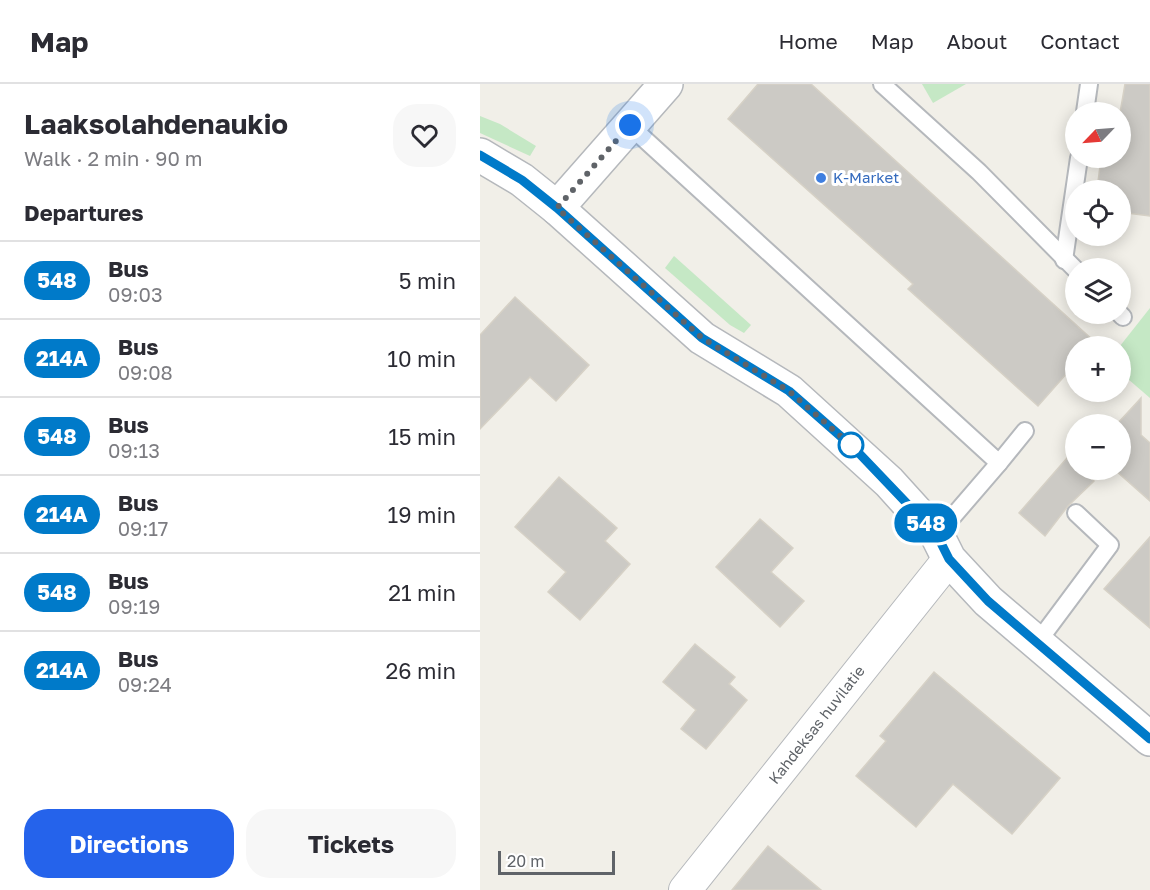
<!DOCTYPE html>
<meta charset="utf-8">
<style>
:root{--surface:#fff;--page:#f7f7f7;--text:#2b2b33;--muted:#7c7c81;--line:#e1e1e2;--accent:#2563eb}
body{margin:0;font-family:"Golos Text",sans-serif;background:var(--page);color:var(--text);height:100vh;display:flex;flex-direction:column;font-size:22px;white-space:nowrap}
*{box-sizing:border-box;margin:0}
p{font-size:20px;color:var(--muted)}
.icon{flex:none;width:33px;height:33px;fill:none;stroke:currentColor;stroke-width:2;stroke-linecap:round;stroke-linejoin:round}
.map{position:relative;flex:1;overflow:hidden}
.side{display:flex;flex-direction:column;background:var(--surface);width:480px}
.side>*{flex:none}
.badge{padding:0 12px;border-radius:20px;font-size:21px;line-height:39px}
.needle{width:39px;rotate:245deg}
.controls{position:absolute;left:585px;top:18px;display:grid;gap:12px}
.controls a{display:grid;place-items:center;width:66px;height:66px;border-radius:50%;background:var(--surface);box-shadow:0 3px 15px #0003;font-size:30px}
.scale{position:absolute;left:18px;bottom:15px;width:117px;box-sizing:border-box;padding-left:6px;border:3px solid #5f6368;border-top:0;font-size:16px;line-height:21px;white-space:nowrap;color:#5f6368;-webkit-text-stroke:4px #fff;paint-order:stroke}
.you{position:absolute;width:30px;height:30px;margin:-15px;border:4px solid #fff;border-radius:50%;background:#1a73e8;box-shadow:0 0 0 9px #1a73e833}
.map>.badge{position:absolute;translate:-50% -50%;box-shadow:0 0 0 3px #fff}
h2{padding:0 24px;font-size:22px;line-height:54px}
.round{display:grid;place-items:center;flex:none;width:63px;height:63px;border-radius:24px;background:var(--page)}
.overview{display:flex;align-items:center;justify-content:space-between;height:102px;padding:0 24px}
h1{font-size:28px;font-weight:700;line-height:45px}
.button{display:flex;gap:12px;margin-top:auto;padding:12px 24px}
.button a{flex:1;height:69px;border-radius:24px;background:var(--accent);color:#fff;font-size:24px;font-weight:700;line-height:69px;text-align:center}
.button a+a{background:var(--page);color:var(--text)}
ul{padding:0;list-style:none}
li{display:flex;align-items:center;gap:18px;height:78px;padding:0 24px;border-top:2px solid var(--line)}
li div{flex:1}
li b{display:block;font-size:22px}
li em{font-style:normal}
li .badge{min-width:66px;font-weight:700;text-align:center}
header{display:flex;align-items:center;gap:36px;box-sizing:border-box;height:84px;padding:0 30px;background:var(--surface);border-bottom:2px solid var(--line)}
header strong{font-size:28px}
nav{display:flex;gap:33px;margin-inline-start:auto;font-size:21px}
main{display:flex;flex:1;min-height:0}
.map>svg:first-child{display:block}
.green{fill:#c5e8c5}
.building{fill:#cccac5;stroke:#d6d1c6;stroke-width:1.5}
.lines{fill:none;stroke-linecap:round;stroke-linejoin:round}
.service-casing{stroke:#b5b8bc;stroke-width:20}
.minor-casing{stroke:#b5b8bc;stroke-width:34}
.tertiary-casing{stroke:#b5b8bc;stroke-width:36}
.service{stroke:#fff;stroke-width:16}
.minor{stroke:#fff;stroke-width:32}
.tertiary{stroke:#fff;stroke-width:33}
.line-casing{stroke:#fff;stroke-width:14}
.line{stroke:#007ac9;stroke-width:9}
.walk{stroke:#5f6368;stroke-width:6;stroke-dasharray:0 10.8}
.shop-dot{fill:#3f7fe0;stroke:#fff;stroke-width:2}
.stop-dot{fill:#fff;stroke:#007ac9;stroke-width:3}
.labels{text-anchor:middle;stroke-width:6;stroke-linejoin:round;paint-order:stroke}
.shop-label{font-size:15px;fill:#366cbe;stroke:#fff;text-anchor:start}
.street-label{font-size:15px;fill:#5f6368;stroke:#fff}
</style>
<header>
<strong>Map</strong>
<nav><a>Home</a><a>Map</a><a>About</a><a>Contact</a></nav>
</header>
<main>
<section class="side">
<div class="overview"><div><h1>Laaksolahdenaukio</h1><p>Walk · 2 min · 90 m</p></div><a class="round"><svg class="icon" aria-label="heart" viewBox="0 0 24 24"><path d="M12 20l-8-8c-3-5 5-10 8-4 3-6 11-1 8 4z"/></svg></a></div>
<h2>Departures</h2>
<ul>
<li><span class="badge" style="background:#007ac9;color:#fff">548</span><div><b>Bus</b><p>09:03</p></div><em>5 min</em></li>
<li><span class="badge" style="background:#007ac9;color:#fff">214A</span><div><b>Bus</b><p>09:08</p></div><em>10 min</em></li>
<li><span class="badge" style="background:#007ac9;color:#fff">548</span><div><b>Bus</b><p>09:13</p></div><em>15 min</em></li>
<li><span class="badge" style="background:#007ac9;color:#fff">214A</span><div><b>Bus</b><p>09:17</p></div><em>19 min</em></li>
<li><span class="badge" style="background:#007ac9;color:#fff">548</span><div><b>Bus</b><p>09:19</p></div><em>21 min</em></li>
<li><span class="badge" style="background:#007ac9;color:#fff">214A</span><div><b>Bus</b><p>09:24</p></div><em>26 min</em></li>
</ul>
<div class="button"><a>Directions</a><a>Tickets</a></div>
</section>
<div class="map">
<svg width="670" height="806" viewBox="0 0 670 806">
<rect width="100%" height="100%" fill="#f1efe8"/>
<!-- green -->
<g class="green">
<polygon points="442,0 486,0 453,19"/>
<polygon points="0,32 20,40 56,62 50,72 0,49"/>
<polygon points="194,172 271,241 264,249 250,241 185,184"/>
<polygon points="670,224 670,314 641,289 640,262"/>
</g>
<!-- building -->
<g class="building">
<polygon points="278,0 331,0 615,258 611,262 596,262 596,279 558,322 428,205 433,200 248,35"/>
<polygon points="645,0 670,0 670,132 640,128 640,106 617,106 621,74 640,74 640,29"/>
<polygon points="35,213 109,281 76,317 50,293 0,345 0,251"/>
<polygon points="661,314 661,351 670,359 670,417 635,386 640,386 640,340 637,340"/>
<polygon points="587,374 596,381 596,386 600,386 614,397 588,422 565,452 539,429"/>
<polygon points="79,393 137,444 125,457 150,480 100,536 68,508 86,488 35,443"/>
<polygon points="280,435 313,464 291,488 324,517 300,543 236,483"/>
<polygon points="670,453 670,544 624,505"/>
<polygon points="215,560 255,593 249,600 267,616 226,665 201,645 216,626 183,598"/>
<polygon points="454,588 580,694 532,750 473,700 436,743 376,692 406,657 400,652"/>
<polygon points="288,762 341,806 252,806"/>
</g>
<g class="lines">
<!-- service casing -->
<g class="service-casing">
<g id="service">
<polyline points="402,0 499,88 596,186"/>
<polyline points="605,28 609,0"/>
<polyline points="149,41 519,379 457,451"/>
<polyline points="584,176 599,74"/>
<polyline points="640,230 643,233"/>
<polyline points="519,379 545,347"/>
<polyline points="557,559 630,461 596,429"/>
</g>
</g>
<!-- minor casing -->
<g class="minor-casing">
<polyline id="minor" points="205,806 469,475"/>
</g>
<!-- tertiary casing -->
<g class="tertiary-casing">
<g id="tertiary">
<polyline points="0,71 42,96 77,124 222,254 309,307 409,398 457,451 469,475 508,517 670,655"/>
<polyline points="77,124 186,0"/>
</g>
</g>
<!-- service -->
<use href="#service" class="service"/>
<!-- minor -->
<use href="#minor" class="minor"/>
<!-- tertiary -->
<use href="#tertiary" class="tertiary"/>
</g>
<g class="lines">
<!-- line casing -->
<g class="line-casing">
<polyline id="line" points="0,71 42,96 77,124 222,254 309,307 374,364 457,451 469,475 508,517 670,655"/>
</g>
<!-- line -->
<use href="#line" class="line"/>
<!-- walk -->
<polyline class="walk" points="150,41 77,124 222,254 309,307 374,364 371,361"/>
</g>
<!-- markers -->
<circle class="shop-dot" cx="341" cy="94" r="6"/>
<circle class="stop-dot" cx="371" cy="361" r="12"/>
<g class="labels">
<!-- shop labels -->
<g class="shop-label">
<text x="353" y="99">K-Market</text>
</g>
<!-- street labels -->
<g class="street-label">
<text transform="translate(337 641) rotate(-52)" y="5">Kahdeksas huvilatie</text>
</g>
</g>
</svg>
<div class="controls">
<a><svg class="needle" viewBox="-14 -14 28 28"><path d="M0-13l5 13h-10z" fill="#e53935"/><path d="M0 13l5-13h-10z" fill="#7c7c81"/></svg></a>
<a><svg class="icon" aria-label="locate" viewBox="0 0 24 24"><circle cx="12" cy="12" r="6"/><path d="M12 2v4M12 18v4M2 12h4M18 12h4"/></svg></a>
<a><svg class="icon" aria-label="layers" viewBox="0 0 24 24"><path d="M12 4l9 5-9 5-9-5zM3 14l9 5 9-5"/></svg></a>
<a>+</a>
<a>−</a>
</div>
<div class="scale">20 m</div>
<div class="you" style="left:150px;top:41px"></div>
<b class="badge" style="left:446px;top:439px;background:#007ac9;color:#fff">548</b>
</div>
</main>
